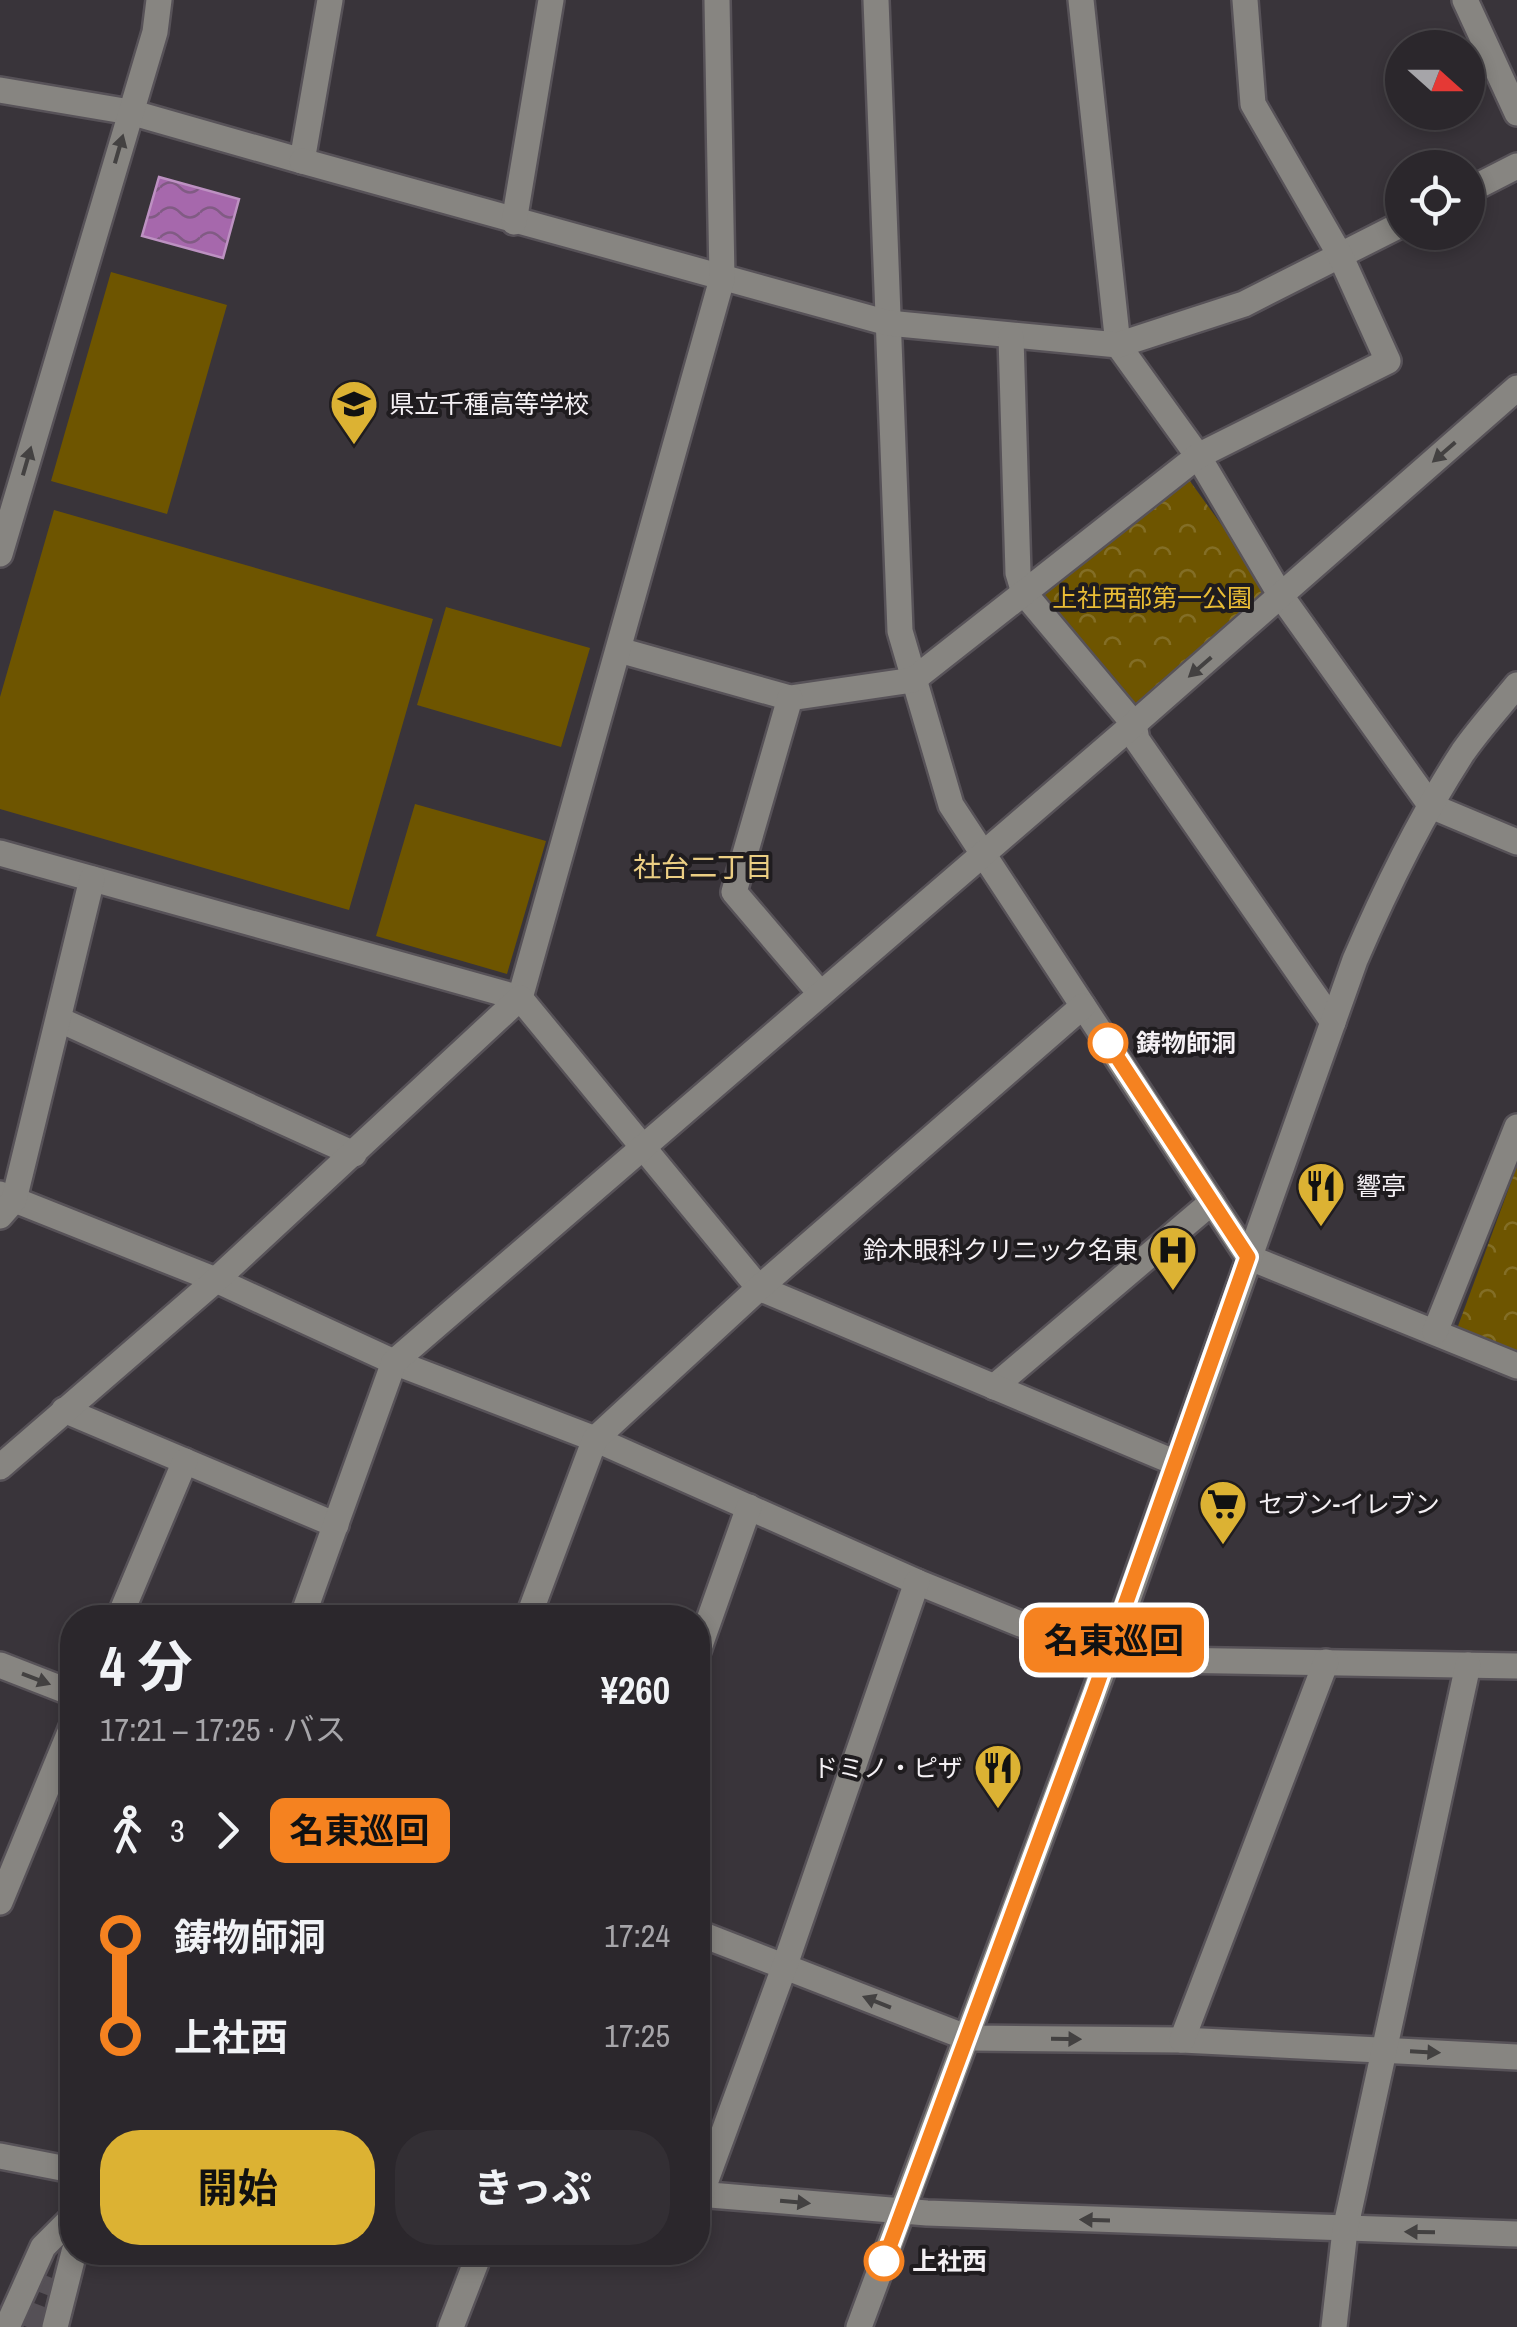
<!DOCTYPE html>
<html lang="ja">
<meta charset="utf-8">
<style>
:root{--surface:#2b272c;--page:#332f34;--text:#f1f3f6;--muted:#a6a5a9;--line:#474448;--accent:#dcb233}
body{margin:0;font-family:"Archivo Narrow","Noto Sans JP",sans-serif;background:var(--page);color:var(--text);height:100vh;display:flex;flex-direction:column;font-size:38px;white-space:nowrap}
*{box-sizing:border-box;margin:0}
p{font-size:32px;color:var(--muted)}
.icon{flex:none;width:55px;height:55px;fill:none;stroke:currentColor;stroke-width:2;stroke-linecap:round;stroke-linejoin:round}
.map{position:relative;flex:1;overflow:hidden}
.details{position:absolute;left:60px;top:1605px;width:650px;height:660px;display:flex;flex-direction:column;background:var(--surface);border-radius:40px;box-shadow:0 5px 15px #0003,0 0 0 2px var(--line)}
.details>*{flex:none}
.badge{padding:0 20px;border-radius:15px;font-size:35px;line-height:65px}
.needle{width:65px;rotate:111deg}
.tools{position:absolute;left:1385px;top:30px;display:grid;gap:20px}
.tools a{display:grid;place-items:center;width:100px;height:100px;border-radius:50%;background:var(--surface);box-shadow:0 5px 15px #0003,0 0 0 2px var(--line);font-size:50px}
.map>.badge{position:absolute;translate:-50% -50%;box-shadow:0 0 0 5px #fff}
.legs{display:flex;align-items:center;gap:15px;height:110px;padding:0 40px;font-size:32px}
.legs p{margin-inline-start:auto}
.overview{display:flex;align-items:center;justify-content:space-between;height:170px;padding:0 40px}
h1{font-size:55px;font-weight:700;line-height:75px}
.cta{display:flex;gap:20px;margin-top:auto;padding:20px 40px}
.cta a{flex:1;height:115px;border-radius:40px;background:var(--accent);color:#111;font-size:40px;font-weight:700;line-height:115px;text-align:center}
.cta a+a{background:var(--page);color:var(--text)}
ul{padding:0 40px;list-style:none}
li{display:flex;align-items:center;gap:35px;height:100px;font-size:38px}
li i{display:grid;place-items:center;width:15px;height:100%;margin:0 12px;background:currentColor}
li i::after{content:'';width:25px;height:25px;margin:-12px;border:8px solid;border-radius:50%;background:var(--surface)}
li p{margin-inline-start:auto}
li:first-child i{background:linear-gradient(#0000 50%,currentColor 0)}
li:last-child i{background:linear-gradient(currentColor 50%,#0000 0)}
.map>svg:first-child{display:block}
.park{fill:url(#park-crowns)}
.pitch{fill:#6e5500}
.water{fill:url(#water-waves);stroke:#bd91c2;stroke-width:2.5}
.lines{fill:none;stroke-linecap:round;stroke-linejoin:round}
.minor-tunnel{stroke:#555056;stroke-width:25;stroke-dasharray:25 12;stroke-linecap:butt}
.minor-casing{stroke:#575258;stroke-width:30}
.minor{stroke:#878581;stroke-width:25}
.oneway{fill:#434141}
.line-1-casing{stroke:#fff;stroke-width:22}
.line-1{stroke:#f58220;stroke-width:15}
.stop-1-dot{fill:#fff;stroke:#f58220;stroke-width:5}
.labels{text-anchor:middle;stroke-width:8;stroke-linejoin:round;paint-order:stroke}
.poi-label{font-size:25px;fill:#f4f0f4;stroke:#1f1c1f;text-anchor:start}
.park-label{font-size:25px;fill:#e9bc35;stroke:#1f1c1f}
.stop-label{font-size:25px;font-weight:bold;fill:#f4f0f4;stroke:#1f1c1f;text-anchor:start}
.neighbourhood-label{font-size:28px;fill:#ebce83;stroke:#1f1c1f}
</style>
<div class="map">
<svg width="1517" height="2327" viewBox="0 0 1517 2327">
<defs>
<pattern id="park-crowns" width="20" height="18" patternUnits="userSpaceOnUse" patternTransform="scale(2.5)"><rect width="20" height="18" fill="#6e5500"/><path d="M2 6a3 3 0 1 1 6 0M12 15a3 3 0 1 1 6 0" fill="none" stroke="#836e26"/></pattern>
<pattern id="water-waves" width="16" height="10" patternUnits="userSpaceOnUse" patternTransform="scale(2.5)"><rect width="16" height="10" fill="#a668ac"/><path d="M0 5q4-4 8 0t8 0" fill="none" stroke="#815b84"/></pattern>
</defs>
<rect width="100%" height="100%" fill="#39343a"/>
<!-- park -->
<g class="park">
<polygon points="1187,477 1270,592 1129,712 1040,603 1044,592"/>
<polygon points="1517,1166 1517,1359 1464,1336 1458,1326"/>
</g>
<!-- pitch -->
<g class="pitch">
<polygon points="111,272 227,305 167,514 51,481"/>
<polygon points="54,510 433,619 349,910 0,809 0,697"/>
<polygon points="446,607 590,648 561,747 417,705"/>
<polygon points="415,804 546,841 507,974 376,936"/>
</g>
<!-- water -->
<polygon class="water" points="159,177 239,199 223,258 142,236"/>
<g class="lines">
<!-- minor-tunnel -->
<polyline class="minor-tunnel" points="27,2327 47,2276"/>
<!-- minor casing -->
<g class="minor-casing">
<g id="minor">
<polyline points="876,0 900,631 951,805 1248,1257 1517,1366"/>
<polyline points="1081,0 1118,345 1198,456 1281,596 1431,806 1517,842"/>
<polyline points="1465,0 1517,113"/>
<polyline points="0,90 130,112 302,161 330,0"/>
<polyline points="302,161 888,323 1118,345 1244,304 1402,224"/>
<polyline points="1468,191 1517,166"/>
<polyline points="514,222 551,0"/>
<polyline points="1011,337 1018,573 1024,593 1134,724 1137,740 1333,1022"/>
<polyline points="0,554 155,32 159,0"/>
<polyline points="619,650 790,698 913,680 1198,456 1388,361 1340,255 1253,104 1245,0"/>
<polyline points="790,698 734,892 820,993"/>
<polyline points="0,853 520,998 722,279 717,0"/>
<polyline points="60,1020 354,1154"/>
<polyline points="0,1194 216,1280 394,1362 595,1439 917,1582 1107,1659 1517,1666"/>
<polyline points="0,1216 14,1200 92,879"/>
<polyline points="1435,1332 1517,1127"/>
<polyline points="994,1387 1212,1202"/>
<polyline points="64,1410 336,1525"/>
<polyline points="0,1467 216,1280 520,998 759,1288 1176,1463"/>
<polyline points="119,1618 185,1461"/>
<polyline points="302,1618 394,1362 1134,724 1517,388"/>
<polyline points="528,1618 595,1439 759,1288 1083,1006"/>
<polyline points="698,1651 749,1507"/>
<polyline points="0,1665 72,1693"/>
<polyline points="0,1902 72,1727"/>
<polyline points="698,1933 968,2038 1182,2040 1517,2057"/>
<polyline points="1182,2040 1326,1662"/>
<polyline points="0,2156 72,2170"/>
<polyline points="698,2194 927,2213 1517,2234"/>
<polyline points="701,2194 785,1965 917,1582"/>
<polyline points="7,2327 43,2247 72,2218"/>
<polyline points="55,2327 74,2252"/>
<polyline points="451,2327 480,2252"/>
<path d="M859,2327l248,-668 248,-699c31,-72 65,-142 108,-208 16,-23 36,-45 54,-67"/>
<polyline points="1334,2327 1345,2230 1468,1665"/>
</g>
</g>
<!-- minor -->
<use href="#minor" class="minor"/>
</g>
<!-- one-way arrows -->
<defs><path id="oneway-solid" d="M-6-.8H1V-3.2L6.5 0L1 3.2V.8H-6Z" transform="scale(2.5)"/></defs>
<g class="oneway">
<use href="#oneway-solid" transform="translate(119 149) rotate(-74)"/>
<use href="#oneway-solid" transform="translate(1444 452) rotate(139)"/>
<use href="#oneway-solid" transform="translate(27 461) rotate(-74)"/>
<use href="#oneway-solid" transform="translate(1200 667) rotate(139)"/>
<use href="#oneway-solid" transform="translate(36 1679) rotate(21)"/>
<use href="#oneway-solid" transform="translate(877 2002) rotate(-158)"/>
<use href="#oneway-solid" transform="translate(1066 2039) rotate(1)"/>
<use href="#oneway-solid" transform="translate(1425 2052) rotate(3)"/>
<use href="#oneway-solid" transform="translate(795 2202) rotate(5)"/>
<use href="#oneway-solid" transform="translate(1095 2220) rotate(-178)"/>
<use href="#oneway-solid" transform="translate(1420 2232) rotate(-179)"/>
</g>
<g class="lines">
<!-- line-1 casing -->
<g class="line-1-casing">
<polyline id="line-1" points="884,2261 1094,1693 1248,1257 1108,1043"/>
</g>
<!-- line-1 -->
<use href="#line-1" class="line-1"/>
</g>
<!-- icons -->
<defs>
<g id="school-pin" transform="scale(2.5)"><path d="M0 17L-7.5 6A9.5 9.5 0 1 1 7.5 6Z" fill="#dcb233" stroke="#1f1c1f"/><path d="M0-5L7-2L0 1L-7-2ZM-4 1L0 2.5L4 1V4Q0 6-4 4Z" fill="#111"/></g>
<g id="restaurant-pin" transform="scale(2.5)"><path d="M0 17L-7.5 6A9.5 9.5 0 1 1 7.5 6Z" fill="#dcb233" stroke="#1f1c1f"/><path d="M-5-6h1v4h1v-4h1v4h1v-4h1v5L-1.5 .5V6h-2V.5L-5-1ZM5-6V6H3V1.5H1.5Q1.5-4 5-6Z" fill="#111"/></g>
<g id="hospital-pin" transform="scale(2.5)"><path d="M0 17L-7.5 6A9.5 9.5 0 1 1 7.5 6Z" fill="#dcb233" stroke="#1f1c1f"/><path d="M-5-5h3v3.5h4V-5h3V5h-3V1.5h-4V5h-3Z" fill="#111"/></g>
<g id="supermarket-pin" transform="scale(2.5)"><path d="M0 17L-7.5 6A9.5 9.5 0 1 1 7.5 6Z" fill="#dcb233" stroke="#1f1c1f"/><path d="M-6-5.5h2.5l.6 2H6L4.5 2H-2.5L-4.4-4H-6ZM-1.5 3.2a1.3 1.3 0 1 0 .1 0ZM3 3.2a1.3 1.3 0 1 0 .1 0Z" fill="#111"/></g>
</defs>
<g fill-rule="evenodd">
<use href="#school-pin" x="354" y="404"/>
<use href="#restaurant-pin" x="1321" y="1186"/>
<use href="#hospital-pin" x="1173" y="1250"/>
<use href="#supermarket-pin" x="1223" y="1504"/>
<use href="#restaurant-pin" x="998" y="1768"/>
</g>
<!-- markers -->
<g class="stop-1-dot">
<circle cx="1108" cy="1043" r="18"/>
<circle cx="884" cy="2261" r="18"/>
</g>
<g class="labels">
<!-- poi labels -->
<g class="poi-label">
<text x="389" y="413">県立千種高等学校</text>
<text x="1356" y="1195">響亭</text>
<text x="1138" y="1259" text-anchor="end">鈴木眼科クリニック名東</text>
<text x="1258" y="1513">セブン-イレブン</text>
<text x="963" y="1777" text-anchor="end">ドミノ・ピザ</text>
</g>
<!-- park labels -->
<g class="park-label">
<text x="1152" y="607">上社西部第一公園</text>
</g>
<!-- stop labels -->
<g class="stop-label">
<text x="1136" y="1052">鋳物師洞</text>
<text x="912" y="2270">上社西</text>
</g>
<!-- neighbourhood labels -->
<g class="neighbourhood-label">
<text x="703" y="877">社台二丁目</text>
</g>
</g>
</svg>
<div class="tools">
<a><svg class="needle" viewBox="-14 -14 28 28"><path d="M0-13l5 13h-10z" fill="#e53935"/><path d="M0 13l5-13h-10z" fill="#a6a5a9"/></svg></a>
<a><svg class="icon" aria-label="locate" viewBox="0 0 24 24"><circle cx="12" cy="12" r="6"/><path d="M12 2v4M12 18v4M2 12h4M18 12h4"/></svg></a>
</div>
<b class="badge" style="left:1114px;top:1640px;background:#f58220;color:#111">名東巡回</b>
<section class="details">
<div class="overview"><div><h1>4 分</h1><p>17:21 – 17:25 · バス</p></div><b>¥260</b></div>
<div class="legs"><svg class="icon" aria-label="walk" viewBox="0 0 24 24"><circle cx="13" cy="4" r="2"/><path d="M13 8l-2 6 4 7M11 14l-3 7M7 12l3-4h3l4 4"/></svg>3<svg class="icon" aria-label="forward" viewBox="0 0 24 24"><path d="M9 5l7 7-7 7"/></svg><b class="badge" style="background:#f58220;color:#111">名東巡回</b></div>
<ul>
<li><i style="color:#f58220"></i><b>鋳物師洞</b><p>17:24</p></li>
<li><i style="color:#f58220"></i><b>上社西</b><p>17:25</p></li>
</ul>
<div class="cta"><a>開始</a><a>きっぷ</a></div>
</section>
</div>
